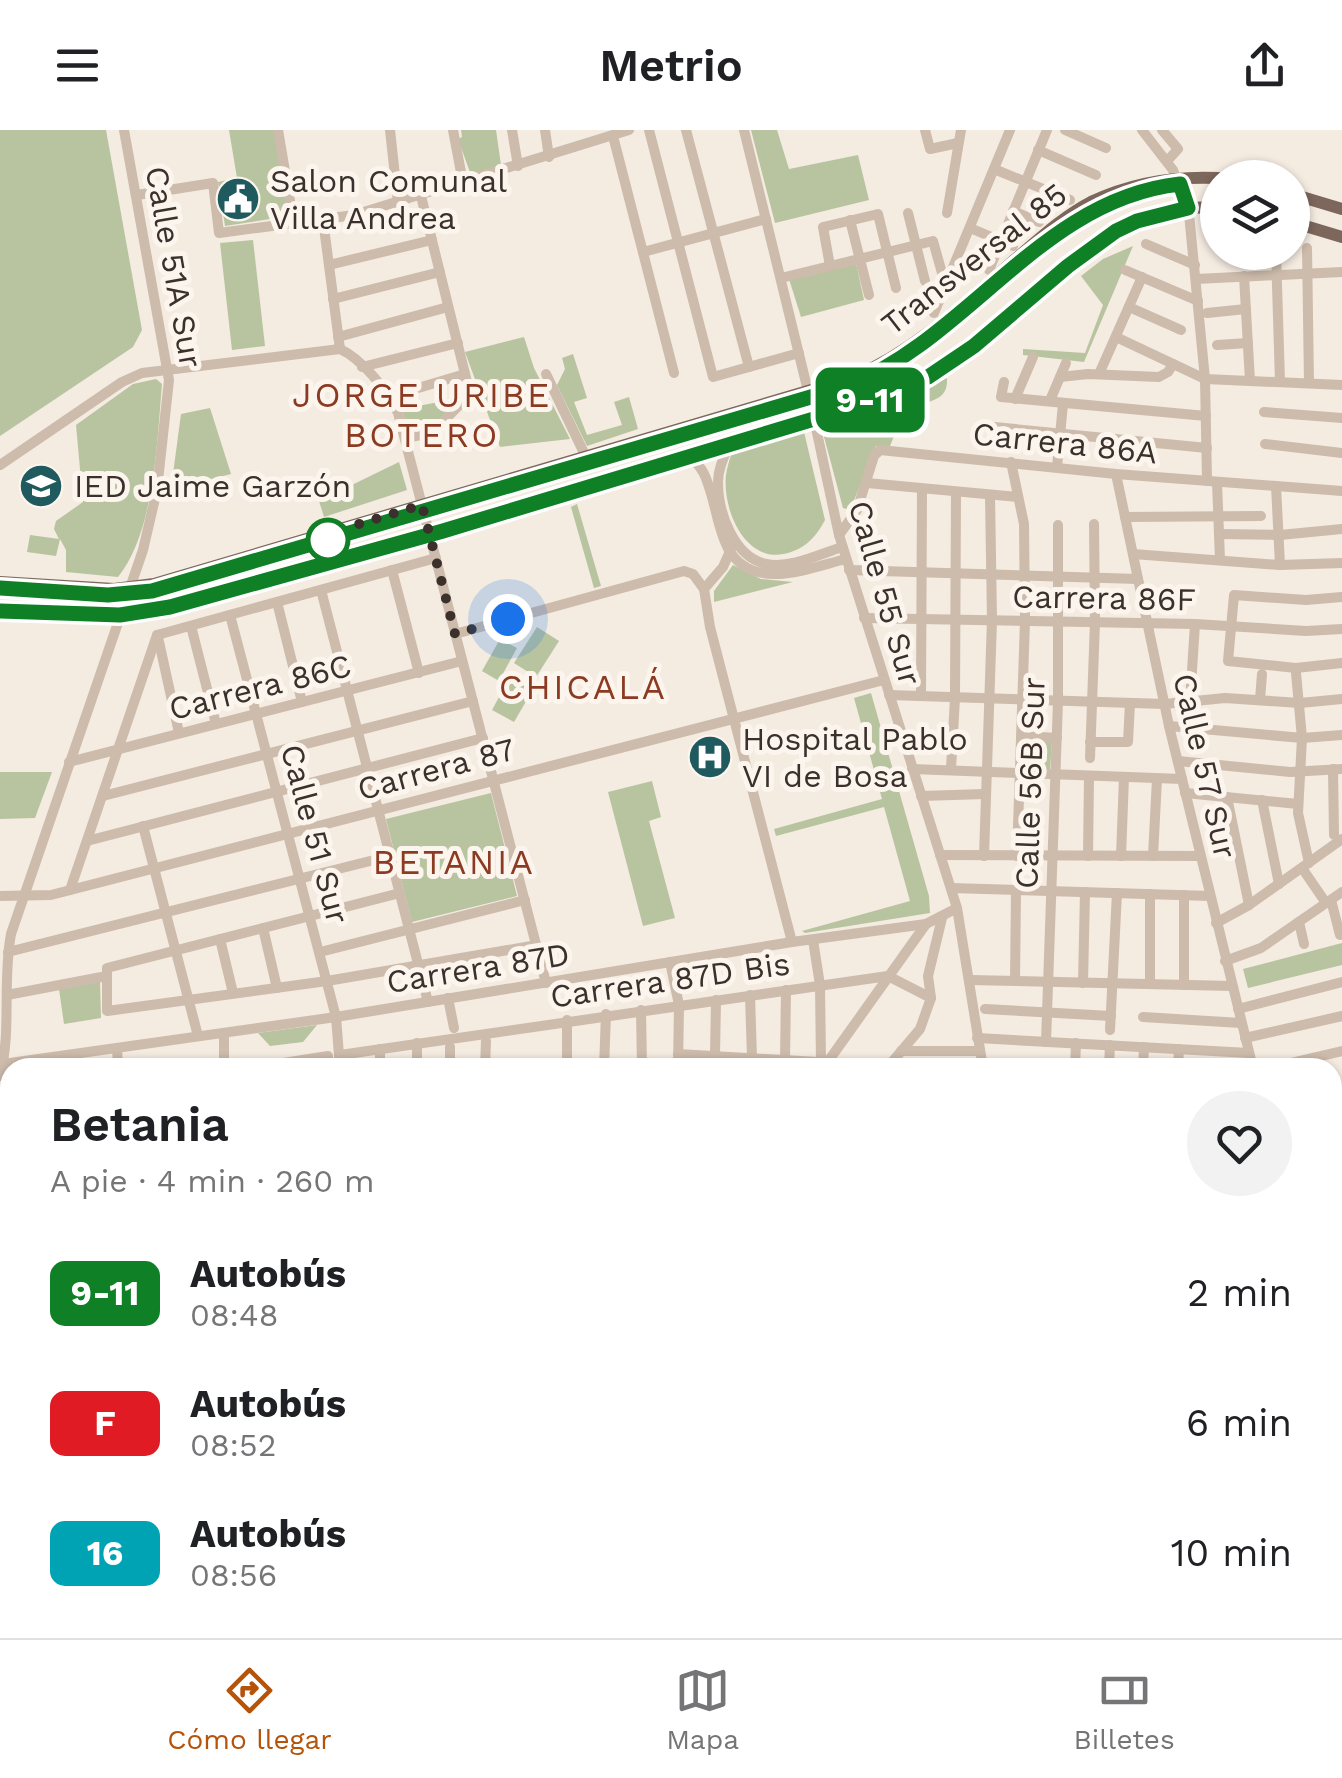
<!DOCTYPE html>
<html lang="es">
<meta charset="utf-8">
<style>
:root{--surface:#fff;--page:#f2f2f2;--text:#202124;--muted:#757577;--line:#e0e0e0;--accent:#b45309}
body{margin:0;font-family:"Work Sans",sans-serif;background:var(--page);color:var(--text);height:100vh;display:flex;flex-direction:column;font-size:38px;white-space:nowrap}
*{box-sizing:border-box;margin:0}
p{font-size:32px;color:var(--muted)}
.icon{flex:none;width:55px;height:55px;fill:none;stroke:currentColor;stroke-width:2;stroke-linecap:round;stroke-linejoin:round}
.map{position:relative;flex:1;overflow:hidden}
.drawer{position:absolute;left:0px;top:928px;width:1342px;height:582px;display:flex;flex-direction:column;background:var(--surface);border-radius:30px 30px 0 0;box-shadow:0 2px 8px #0004}
.drawer>*{flex:none}
.badge{padding:0 20px;border-radius:15px;font-size:35px;line-height:65px}
.controls{position:absolute;left:1200px;top:30px;display:grid;gap:20px}
.controls a{display:grid;place-items:center;width:110px;height:110px;border-radius:50%;background:var(--surface);box-shadow:0 2px 8px #0004;font-size:50px}
.you{position:absolute;width:50px;height:50px;margin:-25px;border:8px solid #fff;border-radius:50%;background:#1a73e8;box-shadow:0 0 0 15px #1a73e833}
.map>.badge{position:absolute;translate:-50% -50%;box-shadow:0 0 0 5px #fff}
.round{display:grid;place-items:center;flex:none;width:105px;height:105px;border-radius:52px;background:var(--page)}
.headline{display:flex;align-items:center;justify-content:space-between;height:170px;padding:0 50px}
h1{font-size:48px;font-weight:600;line-height:75px}
ul{padding:0;list-style:none}
li{display:flex;align-items:center;gap:30px;height:130px;padding:0 50px}
li div{flex:1}
li b{display:block;font-size:38px}
li em{font-style:normal}
li .badge{min-width:110px;font-weight:700;text-align:center}
header{display:flex;justify-content:space-between;align-items:center;height:130px;padding:0 50px;background:var(--surface);font-size:45px;font-weight:600}
.dock{display:flex;justify-content:space-around;align-items:center;height:140px;border-top:2px solid var(--line);background:var(--surface);font-size:28px;color:var(--muted)}
.dock a{display:grid;justify-items:center;gap:5px}
.dock .selected{color:var(--accent)}
.map>svg:first-child{display:block}
.green{fill:#b8c4a0}
.lines{fill:none;stroke-linecap:round;stroke-linejoin:round}
.minor{stroke:#cdbbac;stroke-width:10}
.major{stroke:#7d675c;stroke-width:12}
.line-casing{stroke:#fff;stroke-width:22}
.line{stroke:#0f8026;stroke-width:15}
.walk{stroke:#3b302b;stroke-width:10;stroke-dasharray:0 18}
.stop-dot{fill:#fff;stroke:#0f8026;stroke-width:5}
.labels{text-anchor:middle;stroke-width:10;stroke-linejoin:round;paint-order:stroke}
.poi-label{font-size:32px;fill:#3b302b;stroke:#fbf5ee;text-anchor:start}
.street-label{font-size:32px;fill:#3b302b;stroke:#fbf5ee}
.neighbourhood-label{font-size:35px;letter-spacing:2.5px;fill:#8c3b22;stroke:#fbf5ee}
</style>
<header><svg class="icon" aria-label="menu" viewBox="0 0 24 24"><path d="M4 6h16M4 12h16M4 18h16"/></svg>Metrio<svg class="icon" aria-label="share" viewBox="0 0 24 24"><path d="M12 15V3M7 8l5-5 5 5M5 13v7h14v-7"/></svg></header>
<div class="map">
<svg width="1342" height="1508" viewBox="0 0 1342 1508">
<rect width="100%" height="100%" fill="#f4ebe1"/>
<!-- green -->
<g class="green">
<polygon points="0,0 106,0 142,200 133,217 0,306"/>
<polygon points="229,0 275,0 289,86 225,96 218,52 237,48"/>
<polygon points="461,0 496,0 501,35 471,45 458,9 462,7"/>
<polygon points="751,0 777,0 789,39 858,25 869,70 775,93"/>
<polygon points="253,110 265,216 232,220 220,113"/>
<polygon points="1133,116 1084,232 1023,225 1023,219 1085,223 1103,175 1081,146 1103,129"/>
<polygon points="856,133 864,170 801,187 789,149"/>
<polygon points="524,207 534,238 570,309 500,317 465,222"/>
<polygon points="573,224 587,268 574,272 587,305 622,295 614,272 629,267 638,299 587,316 557,255 565,239 562,228"/>
<path d="M947,248c1,19 -10,21 -27,27l-11,-9z"/>
<path d="M156,249l6,5c-5,57 -7,147 -44,193l-52,-5v-22l-6,-11 -4,17 -29,-4 3,-17 29,4 -5,-10 2,-8 27,-19 -7,-77 57,-41z"/>
<path d="M460,268c-16,17 -27,32 -51,37l-7,-26z"/>
<polygon points="902,273 918,284 896,301 890,316 876,316 850,380 843,378 823,303"/>
<polygon points="210,278 231,344 171,359 181,284"/>
<path d="M804,302l21,88c-8,15 -18,27 -34,32 -44,16 -69,-41 -65,-77 1,-8 4,-16 6,-24z"/>
<polygon points="399,332 407,360 324,387 319,371"/>
<polygon points="577,374 601,456 594,458 571,377"/>
<polygon points="290,425 292,431 147,471 148,466"/>
<polygon points="733,435 761,449 793,452 714,472 714,461"/>
<polygon points="537,497 559,511 536,547 514,533"/>
<polygon points="500,509 517,518 499,551 482,541"/>
<polygon points="512,543 535,556 514,592 492,580"/>
<polygon points="871,563 929,766 930,783 805,803 802,801 910,771 884,677 776,706 774,699 882,669 854,568"/>
<polygon points="1024,609 1052,610 1050,641 1023,639"/>
<polygon points="0,642 52,642 35,688 0,689"/>
<polygon points="652,651 661,687 649,691 675,788 643,796 608,662"/>
<polygon points="491,663 517,766 412,792 386,689"/>
<polygon points="1342,813 1342,835 1248,858 1243,839"/>
<polygon points="100,851 101,888 64,894 59,859"/>
<polygon points="317,895 303,912 270,916 258,903"/>
</g>
<g class="lines">
<!-- minor -->
<g class="minor">
<polyline points="278,0 294,94"/>
<polyline points="390,0 398,73"/>
<polyline points="453,0 463,53"/>
<polyline points="512,0 518,36"/>
<polyline points="545,0 549,27"/>
<polyline points="649,0 713,247 799,223"/>
<polyline points="686,0 749,237"/>
<polyline points="744,0 808,261 839,405 957,778 983,938"/>
<polyline points="925,0 930,19 958,13"/>
<polyline points="1065,0 1106,18"/>
<polyline points="1142,0 1173,40 1189,84 1205,249 1207,351"/>
<polyline points="1162,0 1178,19 1168,30"/>
<polyline points="613,6 674,243"/>
<polyline points="1038,20 1096,45"/>
<polyline points="994,39 1070,70"/>
<polyline points="137,65 213,53 219,103 354,85 629,0"/>
<polyline points="1013,81 1039,92"/>
<polyline points="908,83 925,151"/>
<polyline points="947,83 961,0"/>
<polyline points="323,90 340,219"/>
<polyline points="850,90 869,165"/>
<polyline points="970,98 1013,116"/>
<polyline points="1146,114 1195,135"/>
<polyline points="1307,118 1309,253"/>
<polyline points="643,122 766,89"/>
<polyline points="1276,122 1280,252"/>
<polyline points="329,135 432,110"/>
<polyline points="830,136 823,97 878,84 896,158"/>
<polyline points="989,140 1047,0"/>
<polyline points="1125,140 1198,171"/>
<polyline points="1244,146 1250,251"/>
<polyline points="781,148 933,111 942,143 949,147"/>
<polyline points="1196,149 1342,142"/>
<polyline points="333,169 440,142"/>
<polyline points="1129,177 1181,200"/>
<polyline points="934,183 1010,0"/>
<polyline points="1207,183 1246,179"/>
<polyline points="338,207 448,177"/>
<polyline points="1116,207 1205,249 1342,255"/>
<polyline points="1217,215 1248,213"/>
<path d="M340,219c22,10 48,42 58,64l148,570"/>
<polyline points="362,237 458,213"/>
<polyline points="546,244 586,327"/>
<polyline points="1099,244 1142,147"/>
<polyline points="1060,247 1088,244 1159,247 1168,242 1173,234"/>
<polyline points="1004,252 1001,267 1206,286"/>
<polyline points="388,267 465,244"/>
<polyline points="1051,268 1066,233"/>
<polyline points="1015,269 1033,227"/>
<polyline points="1264,282 1342,288"/>
<polyline points="984,296 1207,318"/>
<polyline points="405,308 432,303 470,264 421,66"/>
<polyline points="1265,314 1342,323"/>
<path d="M729,315c-5,12 -11,24 -11,37 0,31 16,75 48,82 24,5 54,-10 76,-17"/>
<path d="M689,327c15,10 18,23 23,40 5,17 8,38 17,53 25,42 80,18 117,9"/>
<polyline points="1011,332 1024,394 1025,491 1017,726"/>
<polyline points="0,335 122,252 142,243 340,219"/>
<polyline points="1057,337 1063,274"/>
<polyline points="1116,344 1169,596 1253,938"/>
<polyline points="1217,352 1220,430"/>
<polyline points="867,353 1018,367"/>
<polyline points="1276,356 1280,435"/>
<polyline points="1125,387 1261,386"/>
<polyline points="1219,404 1280,405 1342,399"/>
<polyline points="839,405 857,380 874,326 880,320 1116,344 1342,361"/>
<polyline points="1133,424 1280,435 1342,433"/>
<polyline points="392,440 419,543"/>
<polyline points="849,440 1138,449"/>
<polyline points="704,459 723,437 731,419"/>
<polyline points="321,460 428,872"/>
<polyline points="1342,467 1306,470 1234,465 1228,531 1296,538 1342,533"/>
<polyline points="277,472 302,572"/>
<polyline points="230,485 336,887 340,938"/>
<polyline points="864,488 1195,494 1306,501 1342,499"/>
<polyline points="191,496 216,594"/>
<polyline points="455,504 684,441 693,444 704,459 710,497 792,812"/>
<polyline points="157,505 436,428"/>
<polyline points="158,507 179,603"/>
<polyline points="1296,543 1302,608 1298,683 1309,733"/>
<polyline points="889,565 1165,574 1225,568 1300,573 1342,569"/>
<polyline points="921,566 922,360"/>
<polyline points="1260,570 1262,544"/>
<polyline points="1190,571 1195,494"/>
<polyline points="1169,596 1302,608 1342,605"/>
<polyline points="1022,606 1057,608"/>
<polyline points="1090,612 1128,612 1130,573"/>
<polyline points="1090,628 1095,492 1094,394"/>
<polyline points="1178,631 1290,642 1342,639"/>
<polyline points="69,632 462,531"/>
<polyline points="912,639 1182,649"/>
<polyline points="951,639 955,568 956,363"/>
<polyline points="1333,639 1334,705"/>
<polyline points="1185,663 1298,674"/>
<polyline points="103,666 473,571"/>
<polyline points="921,666 985,664"/>
<polyline points="1227,667 1249,775"/>
<polyline points="1262,670 1279,754"/>
<polyline points="143,696 198,906"/>
<polyline points="87,711 483,608"/>
<polyline points="940,725 1200,726"/>
<polyline points="984,726 992,490 990,365"/>
<polyline points="1088,726 1089,646"/>
<polyline points="1121,726 1124,647"/>
<polyline points="1153,726 1157,649"/>
<polyline points="1302,738 1326,773"/>
<polyline points="951,758 1210,766"/>
<polyline points="70,760 157,505"/>
<polyline points="400,763 107,838 107,881 327,851 537,815"/>
<polyline points="1184,765 1184,855"/>
<polyline points="0,766 51,765 884,550"/>
<polyline points="1331,770 1340,805"/>
<polyline points="1299,792 1304,814"/>
<polyline points="1216,793 1249,775 1342,709"/>
<polyline points="263,798 277,858"/>
<polyline points="220,809 233,863"/>
<polyline points="813,810 820,855 821,932"/>
<polyline points="8,822 390,726"/>
<polyline points="320,822 525,770"/>
<polyline points="1225,831 1261,818 1342,762"/>
<polyline points="670,832 679,875 678,938"/>
<polyline points="969,850 1232,856"/>
<polyline points="1015,851 1016,760"/>
<polyline points="1083,853 1085,762"/>
<polyline points="1150,854 1150,764"/>
<polyline points="7,865 107,846"/>
<polyline points="750,865 752,928"/>
<polyline points="448,868 454,898"/>
<polyline points="985,879 1111,886"/>
<polyline points="1238,879 1342,852"/>
<polyline points="641,880 642,938"/>
<polyline points="1143,887 1241,893"/>
<polyline points="1110,900 1117,763"/>
<polyline points="977,908 1249,923"/>
<polyline points="1245,908 1342,886"/>
<polyline points="1046,912 1058,571 1058,395"/>
<polyline points="117,918 118,938"/>
<polyline points="901,921 980,921"/>
<polyline points="678,924 889,936"/>
<polyline points="340,925 888,846 931,868"/>
<polyline points="715,926 716,870"/>
<polyline points="785,930 786,860"/>
<polyline points="827,933 926,794"/>
<polyline points="3,934 336,887 792,812 926,794 957,778"/>
<polyline points="224,938 224,903"/>
<polyline points="251,938 328,926 327,938"/>
<polyline points="380,938 380,919"/>
<polyline points="417,938 417,913"/>
<polyline points="450,938 450,917"/>
<polyline points="485,938 486,911"/>
<polyline points="567,938 567,890"/>
<polyline points="604,938 606,884"/>
<polyline points="887,938 920,899 931,868 928,846 942,788"/>
<polyline points="1075,938 1076,913"/>
<polyline points="1109,938 1110,915"/>
<polyline points="1143,938 1144,917"/>
<polyline points="1178,938 1179,919"/>
<polyline points="1270,938 1342,921"/>
<path d="M0,946c12,-47 2,-94 11,-142l132,-384 14,-60 12,-110 -45,-250"/>
<polyline points="1332,968 1342,965"/>
<polyline points="0,974 10,972"/>
<polyline points="1332,1003 1342,1000"/>
<polyline points="0,1033 10,1033"/>
<polyline points="1332,1051 1342,1049"/>
<polyline points="0,1094 10,1094"/>
<polyline points="1332,1104 1342,1101"/>
<polyline points="0,1130 10,1130"/>
<polyline points="1338,1138 1342,1149"/>
<polyline points="0,1163 10,1163"/>
<polyline points="0,1199 10,1199"/>
<polyline points="1332,1215 1342,1215"/>
<polyline points="1332,1258 1342,1258"/>
<polyline points="1332,1291 1342,1291"/>
<polyline points="1332,1333 1342,1333"/>
<polyline points="0,1352 10,1353"/>
<polyline points="1332,1387 1342,1387"/>
<polyline points="1332,1449 1342,1449"/>
<polyline points="0,1466 10,1467"/>
<polyline points="1332,1471 1342,1472"/>
<polyline points="36,1500 36,1508"/>
<polyline points="70,1500 70,1508"/>
<polyline points="205,1500 205,1508"/>
<polyline points="240,1500 240,1508"/>
<polyline points="271,1500 271,1508"/>
<polyline points="305,1500 306,1508"/>
<polyline points="344,1500 344,1508"/>
<polyline points="382,1500 382,1508"/>
<polyline points="413,1500 413,1508"/>
<polyline points="447,1500 447,1508"/>
<polyline points="479,1500 479,1508"/>
<polyline points="517,1500 517,1508"/>
<polyline points="678,1500 678,1508"/>
<polyline points="718,1500 719,1508"/>
<polyline points="771,1500 772,1508"/>
<polyline points="824,1500 825,1508"/>
<polyline points="946,1500 947,1508"/>
<polyline points="1017,1500 1017,1508"/>
<polyline points="1100,1504 1342,1505"/>
<polyline points="104,1508 104,1500"/>
<polyline points="171,1508 171,1500"/>
</g>
<!-- major -->
<g class="major">
<polyline points="1292,64 1342,79"/>
<polyline points="1292,92 1342,107"/>
<path d="M0,452l114,7 40,-5 698,-206c62,-27 110,-72 160,-116 25,-21 50,-45 79,-60 40,-19 83,-26 127,-24"/>
<polyline points="0,481 120,485 170,477 443,401 814,289 900,259 942,238 1116,101 1158,84 1187,78 1218,77"/>
</g>
</g>
<g class="lines">
<!-- line casing -->
<g class="line-casing">
<path id="line" d="M0,458l108,7 44,-4 696,-205c122,-49 194,-187 332,-202l8,24 -51,13 -21,10 -48,35 -94,80 -46,31 -114,42 -371,112 -273,76 -50,8 -120,-4"/>
</g>
<!-- line -->
<use href="#line" class="line"/>
<!-- walk -->
<polyline class="walk" points="328,410 339,400 422,375 455,504 508,489"/>
</g>
<!-- icons -->
<defs>
<g id="civic-disc" transform="scale(2.25)"><circle r="9.5" fill="#1f5a5e" stroke="#fbf5ee"/><path d="M-.6-6.5H3V-4.5H.6V-3L4-1V1h2V6H-6V1h2V-1L-.6-3ZM-1.2 2.5V6h2.4V2.5Z" fill="#fff"/></g>
<g id="school-disc" transform="scale(2.25)"><circle r="9.5" fill="#1f5a5e" stroke="#fbf5ee"/><path d="M0-5L7-2L0 1L-7-2ZM-4 1L0 2.5L4 1V4Q0 6-4 4Z" fill="#fff"/></g>
<g id="hospital-disc" transform="scale(2.25)"><circle r="9.5" fill="#1f5a5e" stroke="#fbf5ee"/><path d="M-5-5h3v3.5h4V-5h3V5h-3V1.5h-4V5h-3Z" fill="#fff"/></g>
</defs>
<g fill-rule="evenodd">
<use href="#civic-disc" x="238" y="69"/>
<use href="#school-disc" x="41" y="356"/>
<use href="#hospital-disc" x="710" y="627"/>
</g>
<!-- markers -->
<circle class="stop-dot" cx="328" cy="410" r="20"/>
<g class="labels">
<!-- poi labels -->
<g class="poi-label">
<text x="270" y="62">Salon Comunal<tspan x="270" dy="37">Villa Andrea</tspan></text>
<text x="74" y="367">IED Jaime Garzón</text>
<text x="742" y="620">Hospital Pablo<tspan x="742" dy="37">VI de Bosa</tspan></text>
</g>
<!-- street labels -->
<g class="street-label">
<text transform="translate(974 129) rotate(-38)" y="11">Transversal 85</text>
<text transform="translate(174 137) rotate(80)" y="11">Calle 51A Sur</text>
<text transform="translate(1065 313) rotate(6)" y="11">Carrera 86A</text>
<text transform="translate(885 463) rotate(74)" y="11">Calle 55 Sur</text>
<text transform="translate(1104 468) rotate(1)" y="11">Carrera 86F</text>
<text transform="translate(260 557) rotate(-14)" y="11">Carrera 86C</text>
<text transform="translate(1205 636) rotate(77)" y="11">Calle 57 Sur</text>
<text transform="translate(436 639) rotate(-15)" y="11">Carrera 87</text>
<text transform="translate(1030 653) rotate(-88)" y="11">Calle 56B Sur</text>
<text transform="translate(315 704) rotate(75)" y="11">Calle 51 Sur</text>
<text transform="translate(478 838) rotate(-9)" y="11">Carrera 87D</text>
<text transform="translate(670 850) rotate(-8)" y="11">Carrera 87D Bis</text>
</g>
<!-- neighbourhood labels -->
<g class="neighbourhood-label">
<text x="422" y="277">JORGE URIBE<tspan x="422" dy="40">BOTERO</tspan></text>
<text x="583" y="569">CHICALÁ</text>
<text x="454" y="744">BETANIA</text>
</g>
</g>
</svg>
<div class="controls">
<a><svg class="icon" aria-label="layers" viewBox="0 0 24 24"><path d="M12 4l9 5-9 5-9-5zM3 14l9 5 9-5"/></svg></a>
</div>
<div class="you" style="left:508px;top:489px"></div>
<b class="badge" style="left:870px;top:270px;background:#0f8026;color:#fff">9-11</b>
<section class="drawer">
<div class="headline"><div><h1>Betania</h1><p>A pie · 4 min · 260 m</p></div><a class="round"><svg class="icon" aria-label="heart" viewBox="0 0 24 24"><path d="M12 20l-8-8c-3-5 5-10 8-4 3-6 11-1 8 4z"/></svg></a></div>
<ul>
<li><span class="badge" style="background:#0f8026;color:#fff">9-11</span><div><b>Autobús</b><p>08:48</p></div><em>2 min</em></li>
<li><span class="badge" style="background:#e01b24;color:#fff">F</span><div><b>Autobús</b><p>08:52</p></div><em>6 min</em></li>
<li><span class="badge" style="background:#00a3b4;color:#fff">16</span><div><b>Autobús</b><p>08:56</p></div><em>10 min</em></li>
</ul>
</section>
</div>
<nav class="dock">
<a class="selected"><svg class="icon" aria-label="directions" viewBox="0 0 24 24"><path d="M12 3l9 9-9 9-9-9zM9 14v-3h6M13 9l2 2-2 2"/></svg>Cómo llegar</a>
<a><svg class="icon" aria-label="map" viewBox="0 0 24 24"><path d="M3 6l6-2 6 2 6-2v14l-6 2-6-2-6 2zM9 4v14M15 6v14"/></svg>Mapa</a>
<a><svg class="icon" aria-label="tickets" viewBox="0 0 24 24"><path d="M3 7h18v10H3zM15 7v10"/></svg>Billetes</a>
</nav>
